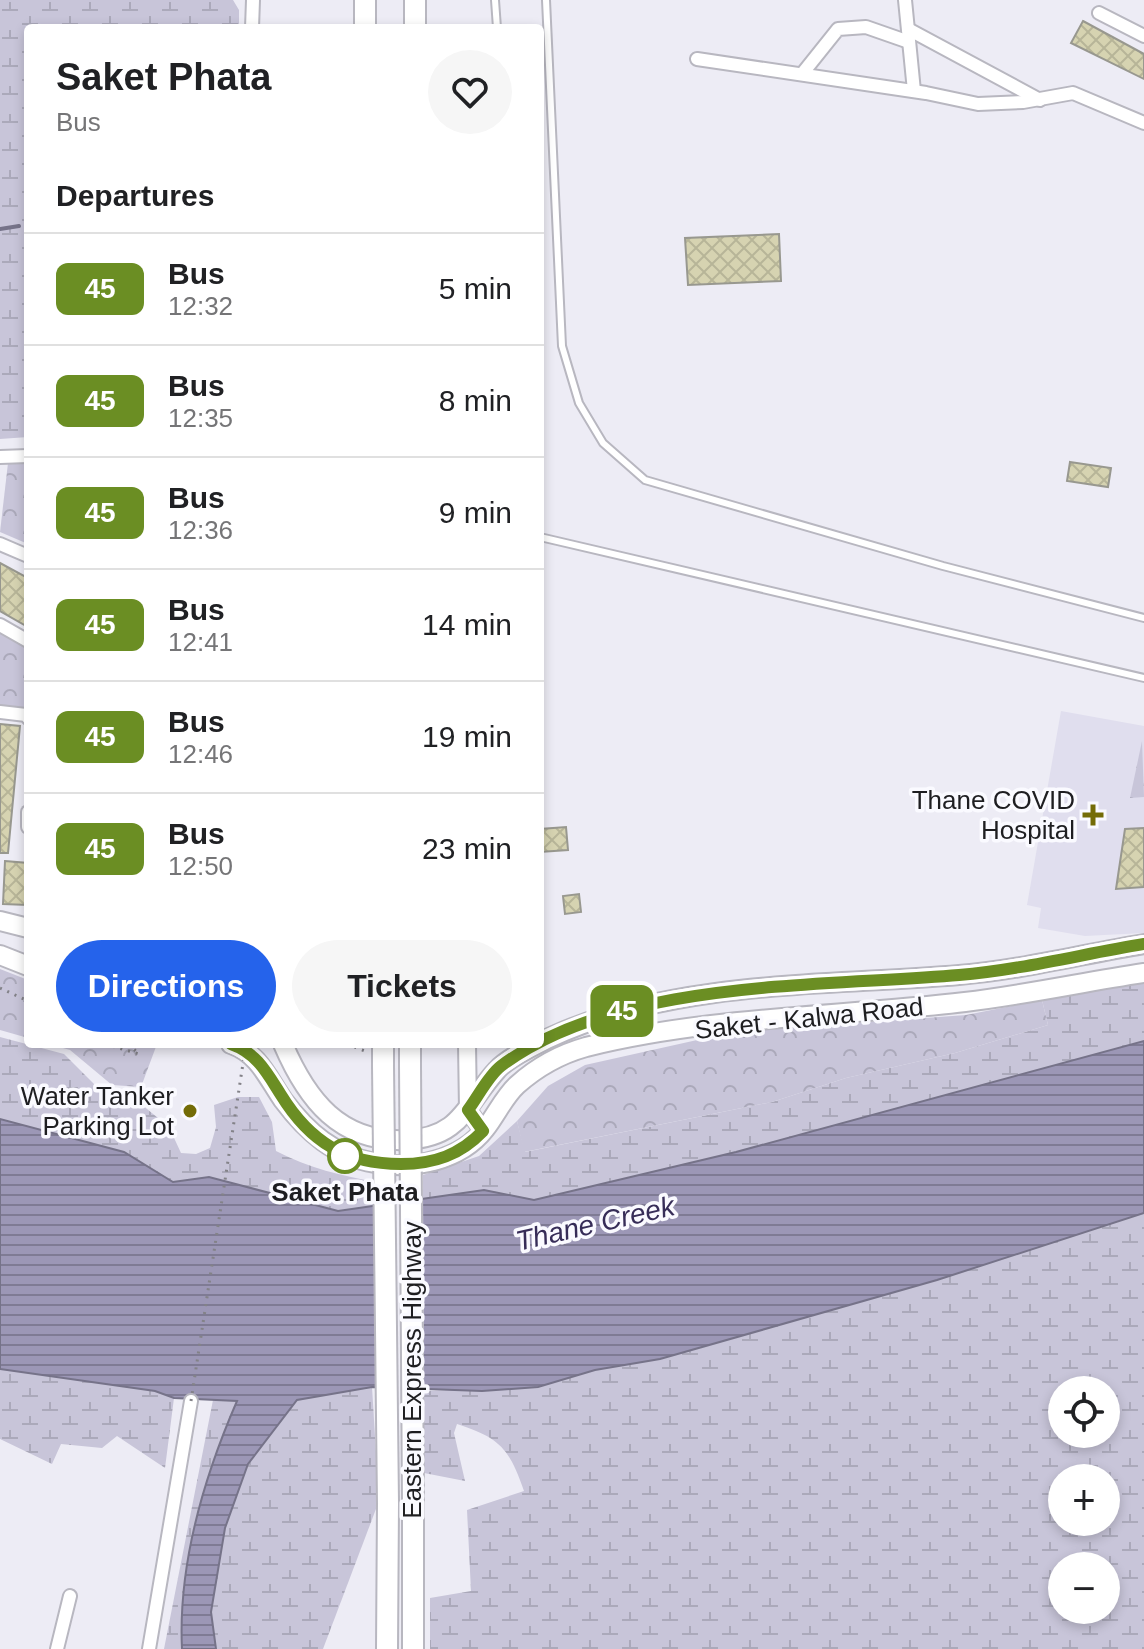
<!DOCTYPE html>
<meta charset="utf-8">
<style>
:root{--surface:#fff;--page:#f6f6f6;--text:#202124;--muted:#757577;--line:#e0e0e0;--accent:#2563eb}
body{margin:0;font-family:Helvetica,sans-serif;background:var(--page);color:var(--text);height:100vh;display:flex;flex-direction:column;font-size:30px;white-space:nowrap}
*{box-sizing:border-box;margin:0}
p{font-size:26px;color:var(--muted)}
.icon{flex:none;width:44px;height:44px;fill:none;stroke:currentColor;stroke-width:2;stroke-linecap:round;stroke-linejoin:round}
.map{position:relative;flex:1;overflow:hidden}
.details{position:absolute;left:24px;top:24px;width:520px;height:1024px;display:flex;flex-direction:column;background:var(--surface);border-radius:8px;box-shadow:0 4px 12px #0003}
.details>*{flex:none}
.badge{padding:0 16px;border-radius:12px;font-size:28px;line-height:52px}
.buttons{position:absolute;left:1048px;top:1376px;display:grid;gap:16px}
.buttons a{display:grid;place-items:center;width:72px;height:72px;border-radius:50%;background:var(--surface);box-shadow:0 4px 12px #0003;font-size:40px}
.map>.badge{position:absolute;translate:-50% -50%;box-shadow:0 0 0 4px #fff}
h2{padding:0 32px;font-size:30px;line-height:72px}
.round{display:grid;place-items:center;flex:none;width:84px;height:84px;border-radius:42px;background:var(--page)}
.overview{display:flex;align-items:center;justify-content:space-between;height:136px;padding:0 32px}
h1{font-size:38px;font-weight:800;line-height:60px}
.button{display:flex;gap:16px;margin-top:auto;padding:16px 32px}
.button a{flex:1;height:92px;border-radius:48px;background:var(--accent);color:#fff;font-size:32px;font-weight:800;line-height:92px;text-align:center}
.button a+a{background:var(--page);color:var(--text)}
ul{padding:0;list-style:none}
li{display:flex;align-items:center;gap:24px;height:112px;padding:0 32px;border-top:2px solid var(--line)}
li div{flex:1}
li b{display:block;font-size:30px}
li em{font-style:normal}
li .badge{min-width:88px;font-weight:700;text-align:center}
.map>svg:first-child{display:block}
.built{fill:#e0deee}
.wetland{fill:url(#wetland-marsh);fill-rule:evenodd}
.park{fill:url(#park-crowns)}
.water{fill:url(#water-rules);stroke:#767389;stroke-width:2}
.pier{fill:#edecf5}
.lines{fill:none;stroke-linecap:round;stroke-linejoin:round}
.stream{stroke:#767389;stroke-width:4}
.building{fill:url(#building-cross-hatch);stroke:#98988f;stroke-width:2}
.service-casing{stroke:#b8b7c0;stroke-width:10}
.minor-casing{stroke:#b8b7c0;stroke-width:16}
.tertiary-casing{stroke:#b8b7c0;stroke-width:20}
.secondary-casing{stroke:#b8b7c0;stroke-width:22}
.trunk-casing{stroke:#b8b7c0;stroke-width:24}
.path{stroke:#838288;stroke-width:3;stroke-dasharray:2 6;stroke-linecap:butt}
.service{stroke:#fff;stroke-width:6}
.minor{stroke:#fff;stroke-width:12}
.tertiary{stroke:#fff;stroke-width:16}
.secondary{stroke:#fff;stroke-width:18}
.trunk{stroke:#fff;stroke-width:20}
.trunk-bridge-casing{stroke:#b8b7c0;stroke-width:24;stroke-linecap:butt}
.path-bridge{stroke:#838288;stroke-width:3;stroke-dasharray:2 6;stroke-linecap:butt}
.trunk-bridge{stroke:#fff;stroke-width:20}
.line-casing{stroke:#fff;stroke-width:18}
.line{stroke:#6b8e23;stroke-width:12}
.poi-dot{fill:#746c07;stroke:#fafaff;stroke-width:3}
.stop-dot{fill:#fff;stroke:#6b8e23;stroke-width:4}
.labels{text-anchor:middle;stroke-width:7;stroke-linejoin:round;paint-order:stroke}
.poi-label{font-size:26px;fill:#1e1e21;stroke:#fafaff;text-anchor:end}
.street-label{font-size:26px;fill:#1e1e21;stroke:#fafaff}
.stop-label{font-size:26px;font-weight:bold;fill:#1e1e21;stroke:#fafaff}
.water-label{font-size:28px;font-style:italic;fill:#372d58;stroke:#fafaff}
</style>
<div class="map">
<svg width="1144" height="1649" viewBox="0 0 1144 1649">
<defs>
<pattern id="wetland-marsh" width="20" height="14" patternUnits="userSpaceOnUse" patternTransform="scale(2)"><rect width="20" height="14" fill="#c8c5d9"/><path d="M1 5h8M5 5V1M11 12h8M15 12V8" fill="none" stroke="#aba9ba"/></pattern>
<pattern id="park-crowns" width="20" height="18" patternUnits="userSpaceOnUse" patternTransform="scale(2)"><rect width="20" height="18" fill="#c8c5d9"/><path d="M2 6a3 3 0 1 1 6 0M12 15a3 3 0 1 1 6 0" fill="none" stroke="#aba9ba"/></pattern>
<pattern id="water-rules" width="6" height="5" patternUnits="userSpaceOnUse" patternTransform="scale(2)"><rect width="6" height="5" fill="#9c97b6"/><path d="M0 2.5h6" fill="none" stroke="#7f7b94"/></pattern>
<pattern id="building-cross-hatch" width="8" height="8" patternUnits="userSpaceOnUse" patternTransform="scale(2)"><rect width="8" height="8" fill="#d6d3b1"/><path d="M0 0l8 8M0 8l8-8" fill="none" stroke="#b7b598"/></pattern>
</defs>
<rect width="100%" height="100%" fill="#edecf5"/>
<!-- built -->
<polygon class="built" points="1061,711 1144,726 1144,933 1085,936 1038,928 1041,908 1027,905"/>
<!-- wetland -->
<g class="wetland">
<polygon points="0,0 233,0 239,10 239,28 28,28 28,437 0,439"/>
<polygon points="1144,981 1144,1041 736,1152 534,1200 483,1190 423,1199 423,1175 479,1156 517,1121 525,1152 772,1102 846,1078 955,1053 1048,1025 1042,1000"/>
<path d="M0,1037l64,17 31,31 41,15 33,27 12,26 15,1 14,-6 6,-21 -2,-22 24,-8h21l13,25 4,29c33,17 66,25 101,31l1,23 -40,6 -129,-34 -36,5 -49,-30 -124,-33z"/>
<path d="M1144,1213v436h-714v-51l41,-7 -4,-81 57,-19c-15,-43 -24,-53 -67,-67l-3,9 11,48 -41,-8v-82l114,-4 57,-17 65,-11 277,-79zM1062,1390h44v44h-44zM1062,1478h44v44h-44zM1062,1566h44v44h-44z"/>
<polygon points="0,1369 155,1391 174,1398 165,1468 117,1436 102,1448 61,1444 52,1464 0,1439"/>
<polygon points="372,1387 379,1501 323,1649 216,1649 211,1612 225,1528 248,1464 297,1400"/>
<path d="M213,1400h24c-33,76 -59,166 -55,249h-18z"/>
</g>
<!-- park -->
<g class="park">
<polygon points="28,462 28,544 0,532 8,463"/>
<polygon points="0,632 28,649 28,709 0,705"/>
<polygon points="1142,741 1144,797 1130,798"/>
<polygon points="0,969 28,980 28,1038 0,1030"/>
<polygon points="1042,1000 1048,1025 955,1053 846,1078 772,1102 524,1152 517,1121 548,1086 585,1065 733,1032 966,1015"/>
<polygon points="49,1044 157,1044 141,1087 112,1085 70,1050"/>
</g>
<!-- water -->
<path class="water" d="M1144,1041v172l-207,67 -277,79 -65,11 -57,17 -56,4 -110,-4 -75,13 -49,64 -23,64 -14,84 5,37h-34c-4,-83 22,-172 55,-248l-63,-3 -19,-7 -155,-22v-250l124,33 49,30 36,-5 129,34 146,-21 50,10 202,-48z"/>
<!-- pier -->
<polygon class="pier" points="423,1195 424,1395 378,1392 378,1201"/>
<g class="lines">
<!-- stream -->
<polyline class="stream" points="0,229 19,226"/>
</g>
<!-- building -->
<g class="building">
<polygon points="1083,21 1144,54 1144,79 1071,43"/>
<polygon points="779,234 781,281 688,285 685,238"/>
<polygon points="1070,462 1111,468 1108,487 1067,481"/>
<polygon points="0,563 28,578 28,627 0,611"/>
<polygon points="0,724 20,726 8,853 0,853"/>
<polygon points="566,827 568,850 540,852 540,829"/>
<polygon points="1144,828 1144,887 1116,889 1125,829"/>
<polygon points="5,861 28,863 28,905 3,904"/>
<polygon points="579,894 581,912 565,914 563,896"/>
</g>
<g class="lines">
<!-- service casing -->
<g class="service-casing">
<g id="service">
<polyline points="495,0 497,28"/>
<polyline points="546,0 562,346 579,403 603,443 645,480 943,566 1144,618"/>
<polyline points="540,537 1144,678"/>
</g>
</g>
<!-- minor casing -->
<g class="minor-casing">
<g id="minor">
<polyline points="905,0 914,91"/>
<polyline points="1099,13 1144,36"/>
<polyline points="252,28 253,0"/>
<polyline points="908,29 1040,100"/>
<polyline points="697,59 926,93 978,104 1023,102 1073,93 1144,123"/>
<polyline points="802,74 838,29 866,27 909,42"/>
<polyline points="0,457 28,456"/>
<polyline points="0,544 28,556"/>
<polyline points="0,625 28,641"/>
<polyline points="0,712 26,715 28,718"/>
<polyline points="28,812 28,827"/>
<polyline points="57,1649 70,1596"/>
<polyline points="149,1649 191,1401"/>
</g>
</g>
<!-- tertiary casing -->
<g class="tertiary-casing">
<polyline id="tertiary" points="467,1044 468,1110 483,1131"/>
</g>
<!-- secondary casing -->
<g class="secondary-casing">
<g id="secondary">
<polyline points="0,921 28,928"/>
<polyline points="0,955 28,966"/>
<path d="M231,1044c28,10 36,33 52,56 24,32 51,56 92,63 38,7 85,-2 110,-34 11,-14 19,-32 32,-44 19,-17 44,-31 69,-38 124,-31 252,-30 379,-45 60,-7 119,-20 179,-29"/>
<path d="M283,1044c24,56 57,99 123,96 56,-3 59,-35 91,-70 11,-13 51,-32 68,-39 122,-51 264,-45 394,-56 62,-5 124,-21 185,-31"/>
</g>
</g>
<!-- trunk casing -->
<g class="trunk-casing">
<g id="trunk">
<polyline points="365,0 365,28"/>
<polyline points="415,28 415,0"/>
<polyline points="410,1044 410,1065"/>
<polyline points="383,1066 383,1044"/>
<polyline points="387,1649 388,1503"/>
<polyline points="413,1649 413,1504"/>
</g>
</g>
<!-- path -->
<g class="path">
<polyline points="0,988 28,1001"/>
<polyline points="105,1044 139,1054 128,1044"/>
<polyline points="347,1044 365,1051"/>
</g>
<!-- service -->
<use href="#service" class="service"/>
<!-- minor -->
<use href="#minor" class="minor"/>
<!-- tertiary -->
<use href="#tertiary" class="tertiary"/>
<!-- secondary -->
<use href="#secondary" class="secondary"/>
<!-- trunk -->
<use href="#trunk" class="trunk"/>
<!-- trunk-bridge casing -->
<g class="trunk-bridge-casing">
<g id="trunk-bridge">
<polyline points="410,1065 413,1504"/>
<polyline points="383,1066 388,1503"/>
</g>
</g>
<!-- path-bridge -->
<polyline class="path-bridge" points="191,1401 246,1044"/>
<!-- trunk-bridge -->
<use href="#trunk-bridge" class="trunk-bridge"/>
</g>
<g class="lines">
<!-- line casing -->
<g class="line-casing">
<path id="line" d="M231,1044c26,9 36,29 50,51 29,47 65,69 120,69 33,0 59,-9 82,-33l-15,-21c10,-13 20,-34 33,-44 116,-87 318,-79 458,-91 61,-5 124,-21 185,-31"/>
</g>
<!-- line -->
<use href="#line" class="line"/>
</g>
<!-- markers -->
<g class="poi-dot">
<path d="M1089 803h8v8h8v8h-8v8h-8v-8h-8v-8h8z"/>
<circle cx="190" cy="1111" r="8"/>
</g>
<circle class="stop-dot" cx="345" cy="1156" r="16"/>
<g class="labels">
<!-- poi labels -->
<g class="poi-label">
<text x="1075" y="809">Thane COVID<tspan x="1075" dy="30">Hospital</tspan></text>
<text x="174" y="1105">Water Tanker<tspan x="174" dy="30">Parking Lot</tspan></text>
</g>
<!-- street labels -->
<g class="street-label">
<text transform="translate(809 1018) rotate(-6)" y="9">Saket - Kalwa Road</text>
<text transform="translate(412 1370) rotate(-90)" y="9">Eastern Express Highway</text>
</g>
<!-- stop labels -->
<g class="stop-label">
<text x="345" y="1201">Saket Phata</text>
</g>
<!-- water labels -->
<g class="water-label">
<text transform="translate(595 1223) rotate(-13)" y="10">Thane Creek</text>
</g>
</g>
</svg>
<div class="buttons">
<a><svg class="icon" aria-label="locate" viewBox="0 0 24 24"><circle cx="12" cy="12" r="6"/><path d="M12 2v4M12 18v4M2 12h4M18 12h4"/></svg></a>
<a>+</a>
<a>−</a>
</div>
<b class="badge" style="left:622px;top:1011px;background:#6b8e23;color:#fff">45</b>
<section class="details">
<div class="overview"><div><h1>Saket Phata</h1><p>Bus</p></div><a class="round"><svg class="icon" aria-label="heart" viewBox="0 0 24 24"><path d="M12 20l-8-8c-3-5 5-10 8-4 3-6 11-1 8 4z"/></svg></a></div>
<h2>Departures</h2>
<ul>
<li><span class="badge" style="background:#6b8e23;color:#fff">45</span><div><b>Bus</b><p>12:32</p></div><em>5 min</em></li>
<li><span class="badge" style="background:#6b8e23;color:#fff">45</span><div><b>Bus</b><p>12:35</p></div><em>8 min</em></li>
<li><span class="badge" style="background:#6b8e23;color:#fff">45</span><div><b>Bus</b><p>12:36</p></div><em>9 min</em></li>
<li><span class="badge" style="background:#6b8e23;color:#fff">45</span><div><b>Bus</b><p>12:41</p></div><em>14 min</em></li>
<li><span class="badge" style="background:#6b8e23;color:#fff">45</span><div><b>Bus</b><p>12:46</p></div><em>19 min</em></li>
<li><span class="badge" style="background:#6b8e23;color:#fff">45</span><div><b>Bus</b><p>12:50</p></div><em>23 min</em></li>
</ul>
<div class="button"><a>Directions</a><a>Tickets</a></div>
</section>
</div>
